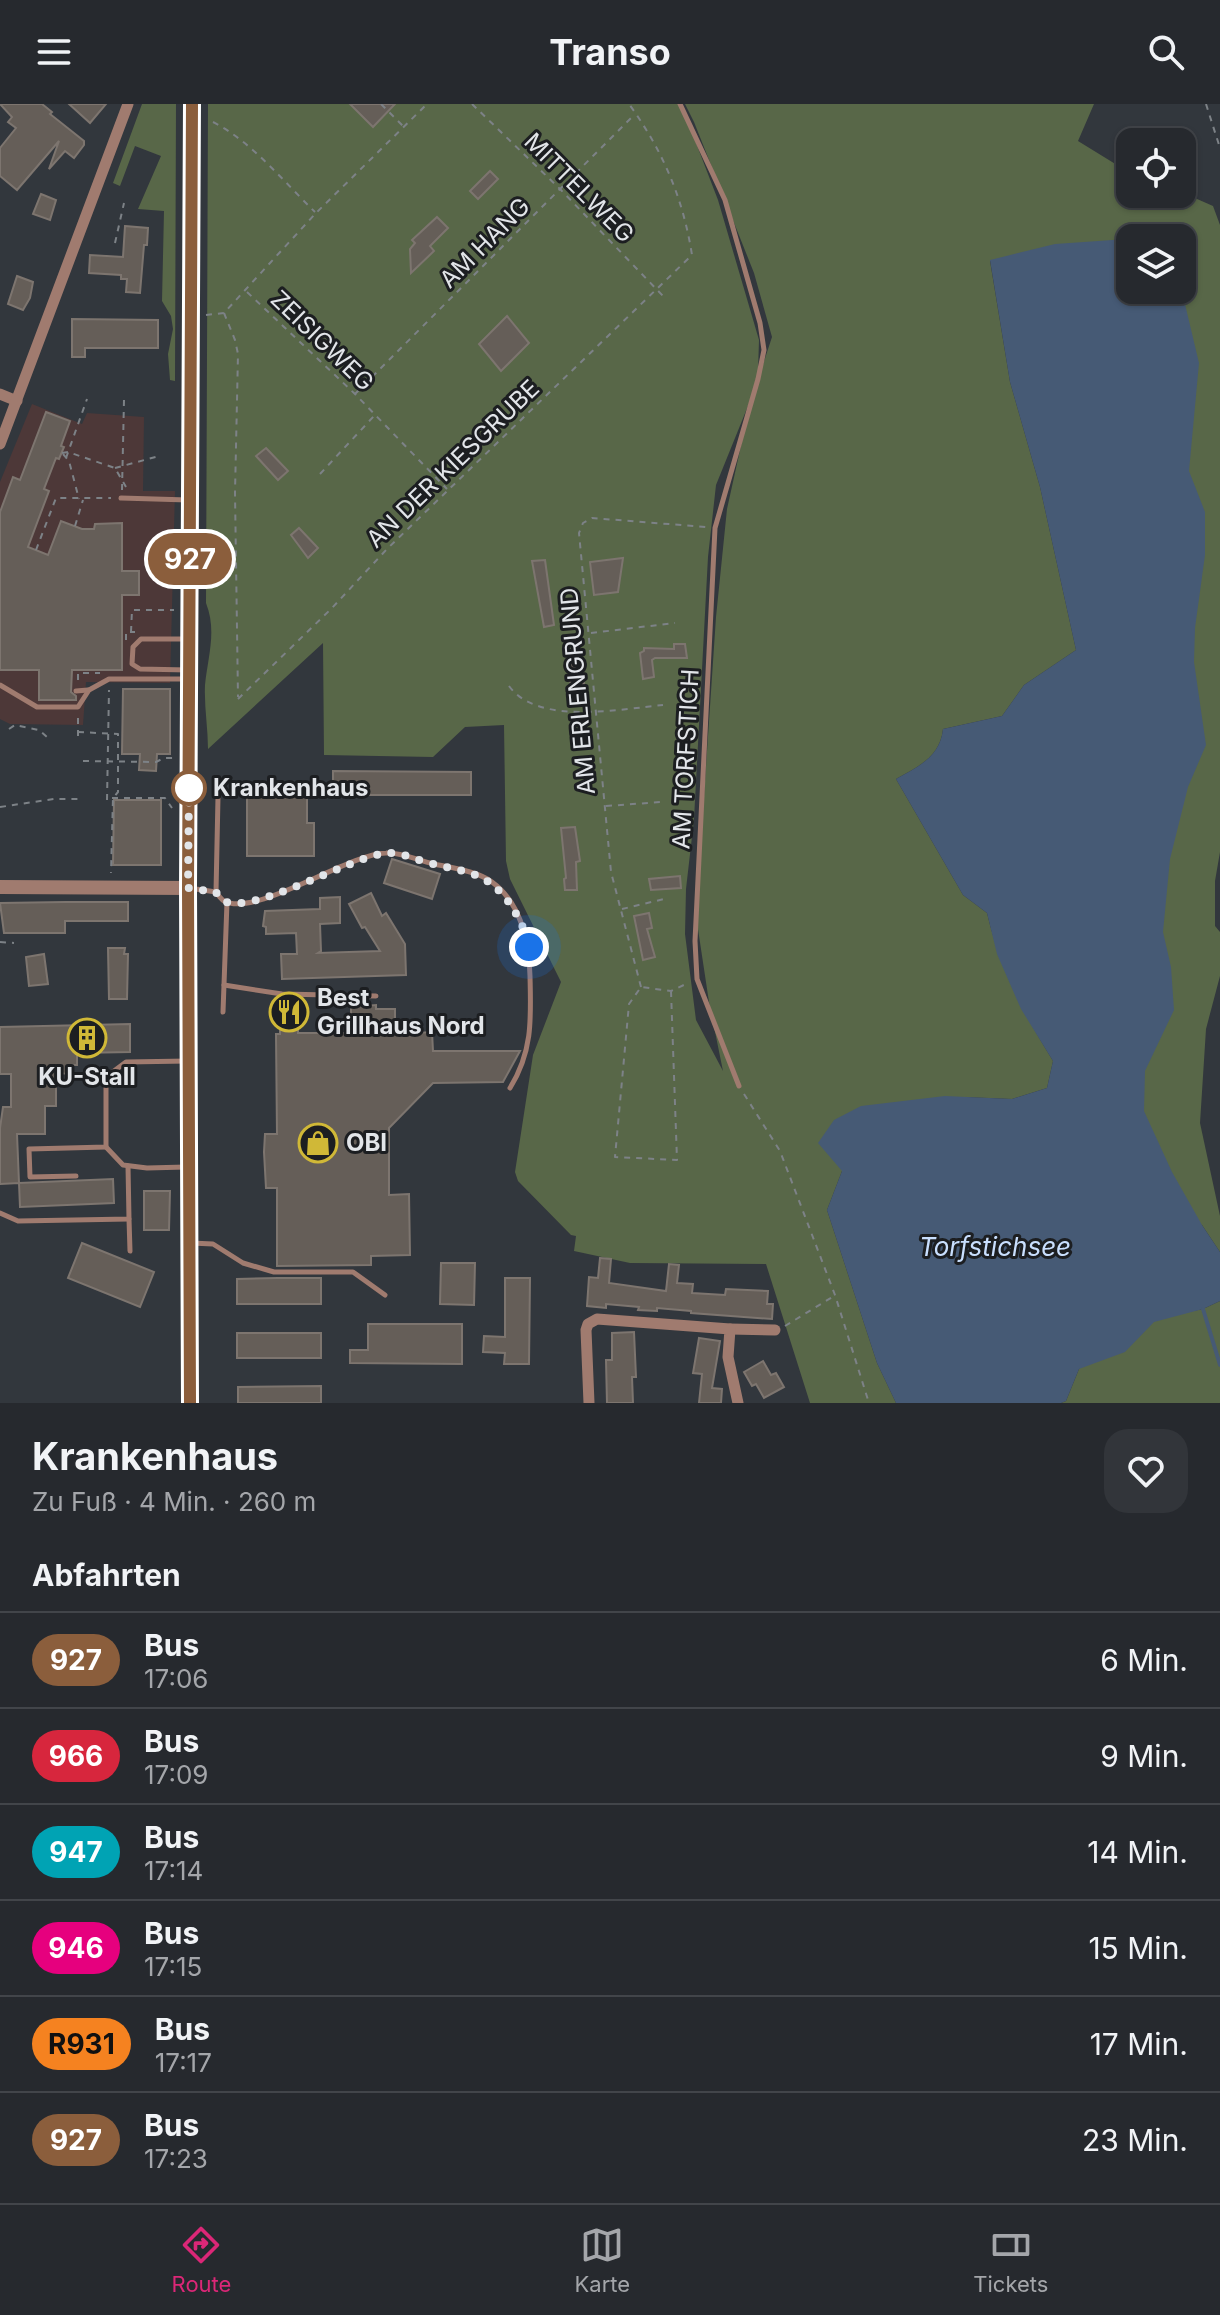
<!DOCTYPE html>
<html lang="de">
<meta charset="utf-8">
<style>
:root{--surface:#26292e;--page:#32353a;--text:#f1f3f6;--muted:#a4a6aa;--line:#42454a;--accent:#db2777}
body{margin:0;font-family:Inter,sans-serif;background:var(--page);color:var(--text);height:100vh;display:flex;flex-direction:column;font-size:30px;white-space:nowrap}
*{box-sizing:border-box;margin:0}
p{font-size:26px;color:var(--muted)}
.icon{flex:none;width:44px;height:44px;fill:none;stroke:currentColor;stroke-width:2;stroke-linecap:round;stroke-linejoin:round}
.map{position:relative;height:1299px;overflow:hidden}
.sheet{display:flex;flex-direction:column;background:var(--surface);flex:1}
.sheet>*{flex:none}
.badge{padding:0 16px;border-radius:26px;font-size:28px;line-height:52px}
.fabs{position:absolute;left:1116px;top:24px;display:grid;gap:16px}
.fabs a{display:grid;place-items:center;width:80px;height:80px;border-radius:16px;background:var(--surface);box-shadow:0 2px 6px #0004,0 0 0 2px var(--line);font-size:40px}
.you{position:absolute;width:40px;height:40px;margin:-20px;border:6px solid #fff;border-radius:50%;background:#1a73e8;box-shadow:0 0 0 12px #1a73e833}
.map>.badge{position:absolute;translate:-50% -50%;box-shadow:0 0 0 4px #fff}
h2{padding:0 32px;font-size:30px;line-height:72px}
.round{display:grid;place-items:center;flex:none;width:84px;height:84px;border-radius:24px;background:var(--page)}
.overview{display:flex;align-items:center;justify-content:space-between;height:136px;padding:0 32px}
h1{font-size:38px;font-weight:700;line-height:60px}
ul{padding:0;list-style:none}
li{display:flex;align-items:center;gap:24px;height:96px;padding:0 32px;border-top:2px solid var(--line)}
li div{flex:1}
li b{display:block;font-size:30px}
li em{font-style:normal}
li .badge{min-width:88px;font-weight:700;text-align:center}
header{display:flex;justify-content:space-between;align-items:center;height:104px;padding:0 32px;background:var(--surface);font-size:36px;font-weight:700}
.tab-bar{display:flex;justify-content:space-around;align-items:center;height:112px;border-top:2px solid var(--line);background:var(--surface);font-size:22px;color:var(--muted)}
.tab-bar a{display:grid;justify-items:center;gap:4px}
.tab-bar .current{color:var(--accent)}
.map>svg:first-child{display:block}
.medical{fill:#4d3838}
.green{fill:#586748;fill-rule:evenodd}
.water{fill:#465a75}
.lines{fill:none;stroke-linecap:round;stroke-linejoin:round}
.stream{stroke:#465a75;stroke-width:4}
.building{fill:#655e58;stroke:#7d756f;stroke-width:2}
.path{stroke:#7d8287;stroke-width:2;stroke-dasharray:6 6;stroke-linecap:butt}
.service{stroke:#a07b6f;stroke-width:5}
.minor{stroke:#a07b6f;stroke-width:11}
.tertiary{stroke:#a07b6f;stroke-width:14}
.secondary{stroke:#dca18e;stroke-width:14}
.line-casing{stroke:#fff;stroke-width:18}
.line{stroke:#8b5e3c;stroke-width:12}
.walk{stroke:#e2e5e9;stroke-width:8;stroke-dasharray:0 14.4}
.stop-dot{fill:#fff;stroke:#8b5e3c;stroke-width:4}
.labels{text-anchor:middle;stroke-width:6;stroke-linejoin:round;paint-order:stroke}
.street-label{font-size:24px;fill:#e2e5e9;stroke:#1c1e21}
.stop-label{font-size:24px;font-weight:bold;fill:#e2e5e9;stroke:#1c1e21;text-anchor:start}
.poi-label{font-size:24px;font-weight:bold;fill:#e2e5e9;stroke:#1c1e21;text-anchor:start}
.water-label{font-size:26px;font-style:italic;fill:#c9dffe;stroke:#1c1e21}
</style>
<header><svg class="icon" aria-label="menu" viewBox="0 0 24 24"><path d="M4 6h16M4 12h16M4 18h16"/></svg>Transo<svg class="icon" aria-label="search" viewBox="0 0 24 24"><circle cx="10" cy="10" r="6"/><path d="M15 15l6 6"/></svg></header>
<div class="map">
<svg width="1220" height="1299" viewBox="0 0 1220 1299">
<rect width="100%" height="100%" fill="#32373d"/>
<!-- medical -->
<polygon class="medical" points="32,300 82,320 87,309 144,313 143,387 175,387 170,579 86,578 83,621 10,620 0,615 0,378"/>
<!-- green -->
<g class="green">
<polygon points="142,0 176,0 175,277 170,276 168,250 173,225 171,212 162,197 164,107 138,105 161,52 135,42 120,82 113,79"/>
<path d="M208,0h473l37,96 41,140 -1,32 -4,20 18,-55 -18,-64 -60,-151 -9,-18h409l-16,37 52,32v21h28l7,14 23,-13 25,11 7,19v627l-5,29v45l5,6v44l-14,53 -6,94 20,93v36l-18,-27 -68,-35 48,-900v-52h-52v2l-140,21 20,121 30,105 36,163 -52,35 -22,31 -59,13c-3,28 -24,37 -47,50l67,116 24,18c14,59 35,97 66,148l-6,27 -35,11 -48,-2 -122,74 -15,39 50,153 19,40h-86l-44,-139 -136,-1 -56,-12 2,-15 -5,-1 -53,-54 -3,-9 18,-117 28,-73 -51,-103 -4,-18 -2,-136 -39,2 -32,30 -109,-2 -1,-112 -115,106c0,-21 -4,-43 -3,-64 3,-29 12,-54 1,-82zM752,292l-25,113 -11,108 -20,299 13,86 14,69 -27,-51 -11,-86 1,-45 8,-70 14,-262 8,-72z"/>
<polygon points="1220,1197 1220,1299 1061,1299 1066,1297 1079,1265 1113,1223 1203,1205"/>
</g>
<!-- water -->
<path class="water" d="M1171,119l5,15h-46v52h52v-35l3,9 -1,36 15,63 -10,108 16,41v43l-10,73 -1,34 12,83 -18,42 -18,72 -7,73 8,35 3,43 -29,61 -1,40 28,61 30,53 18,27v49l-17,8 -49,13 -29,30 -46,17 -13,32 -5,2h-165l-19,-40 -50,-153 15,-39 -24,-28 16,-23 27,-14 84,-10 67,3 35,-11 6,-27 -32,-52 -24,-55 -10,-41 -24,-18 -67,-116c23,-13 44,-22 47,-50l59,-13 22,-31 52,-35 -36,-163 -30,-105 -20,-122 65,-16 72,-5 23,-13z"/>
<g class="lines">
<!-- stream -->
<polyline class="stream" points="1203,1205 1220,1261"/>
</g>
<!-- building -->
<g class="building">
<polygon points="0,0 42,0 52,8 50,10 84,37 84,41 74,54 65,47 49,65 59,37 17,86 0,72 0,44 16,24 8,18 12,13"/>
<polygon points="69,0 106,0 90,19"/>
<polygon points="350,0 395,0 373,23"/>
<polygon points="490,67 498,75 478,95 470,87"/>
<polygon points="41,90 56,96 50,116 33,110"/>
<polygon points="437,113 448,124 430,142 434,147 411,169 410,145 415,139 412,136"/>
<polygon points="125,122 148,124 147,141 144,141 140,189 126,188 127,175 121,175 121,171 89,169 90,151 123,153"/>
<polygon points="17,172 33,178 30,194 23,206 8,200"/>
<polygon points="507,212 529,239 501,267 479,240"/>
<polygon points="72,215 158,216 158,244 85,244 85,253 72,253"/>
<polygon points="46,308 70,317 61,342 64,343 59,355 56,354 44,385 49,387 28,443 48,451 61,417 82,425 94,425 95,420 122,419 122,467 139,467 139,491 122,491 122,566 72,566 71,588 76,592 76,596 39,596 39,566 0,566 0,408 13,373 20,376"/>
<polygon points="266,344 288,367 278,376 256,352"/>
<polygon points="299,424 318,444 308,454 291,431"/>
<polygon points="623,454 618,488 594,491 590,458"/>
<polygon points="545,456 554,521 544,523 532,457"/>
<polygon points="674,540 685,540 687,554 655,554 652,556 654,573 643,575 640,549 644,547 644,544 674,545"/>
<polygon points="582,557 585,591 572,592 568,559"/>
<polygon points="123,585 170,585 170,650 157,650 156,667 139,666 140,650 122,650"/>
<polygon points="333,667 471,668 471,691 333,691"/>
<polygon points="247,682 307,682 307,719 314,719 314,752 247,752"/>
<polygon points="114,696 161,696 161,761 113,761"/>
<polygon points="575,723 580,757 576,758 577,786 565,786 564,775 566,774 561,724"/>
<polygon points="392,755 440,770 432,795 384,779"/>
<polygon points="680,772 681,784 651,786 649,775"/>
<polygon points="371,789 382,812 386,809 405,840 406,871 282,875 281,850 297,850 296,829 266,830 266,823 263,822 265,807 320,805 320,794 340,793 340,819 320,820 321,847 318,849 380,847 365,823 362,824 349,800"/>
<polygon points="65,798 128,798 128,817 65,817 65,829 4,829 0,799"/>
<polygon points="649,809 652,824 647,825 655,853 643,856 634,812"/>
<polygon points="108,844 125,844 124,850 128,850 127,895 109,895"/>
<polygon points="44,850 48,880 29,882 26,853"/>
<polygon points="280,898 298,898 298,929 351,929 351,903 376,901 376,905 395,905 395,920 416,920 416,929 432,928 433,947 520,947 503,978 433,979 389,1024 389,1091 409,1090 410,1151 371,1152 371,1161 277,1162 277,1084 266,1084 264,1048 265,1030 277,1030 276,930 280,930"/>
<polygon points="130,920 130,948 77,949 77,961 72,961 72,970 56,969 56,1002 45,1002 45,1030 17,1030 19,1079 113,1075 114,1099 20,1103 19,1079 0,1080 0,1024 3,1003 11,1003 11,970 0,970 0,923"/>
<polygon points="144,1087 170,1087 169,1126 144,1126"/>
<polygon points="82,1139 154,1168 140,1203 68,1174"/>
<polygon points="600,1154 611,1155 609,1179 666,1187 669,1160 679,1161 677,1179 693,1180 692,1189 725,1191 726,1185 768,1187 767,1200 773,1200 772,1215 691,1209 691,1207 657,1204 657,1207 638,1206 639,1203 606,1200 606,1204 587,1202 589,1173 598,1174"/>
<polygon points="441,1159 475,1159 474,1201 440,1200"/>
<polygon points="278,1174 321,1174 321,1200 237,1200 237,1175"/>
<polygon points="505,1174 530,1174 529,1260 504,1260 505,1249 483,1248 484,1232 505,1233"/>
<polygon points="368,1220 462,1220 462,1260 350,1259 350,1246 368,1246"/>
<polygon points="634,1228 636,1273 632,1273 633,1299 607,1299 606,1256 612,1256 612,1229"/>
<rect x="237" y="1229" width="84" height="25"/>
<polygon points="699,1234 720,1237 712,1284 722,1285 721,1299 699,1299 702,1270 693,1269"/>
<polygon points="763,1257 771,1271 776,1269 784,1283 764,1294 756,1280 752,1282 744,1268"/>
<polygon points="321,1282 321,1299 238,1299 238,1283"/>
</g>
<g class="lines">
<!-- path -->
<g class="path">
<polyline points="381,0 403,22"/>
<polyline points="472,0 560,85 663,192"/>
<polyline points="1206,0 1220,44"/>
<path d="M213,18c39,20 71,60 102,90"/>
<polyline points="115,139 124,99"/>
<polyline points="247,188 355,290 447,385"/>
<polyline points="224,209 235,236 238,250 235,389 238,593"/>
<polyline points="206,211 224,209 316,109 427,0"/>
<polyline points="355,290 634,11"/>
<polyline points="62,349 68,348 115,364 126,383"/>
<polyline points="63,350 69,357 79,395"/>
<polyline points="66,354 87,295"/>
<polyline points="115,364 159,352"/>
<polyline points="320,370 374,312"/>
<polyline points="122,386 124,296"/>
<polyline points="75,422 83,396"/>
<polyline points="36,446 56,394 111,394"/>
<polyline points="131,528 132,506 174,506"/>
<polyline points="591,529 675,519"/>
<polyline points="126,536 126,528 135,528"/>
<polyline points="78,576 78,569 100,569"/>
<path d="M509,582c29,40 111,23 154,19"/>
<path d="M238,595l94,-91 54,-58 306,-295c-9,-57 -29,-104 -63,-151"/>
<polyline points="9,625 15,621 39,626 48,634"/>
<polyline points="78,628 118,630 118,688 113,694 111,769"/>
<polyline points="78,632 78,611"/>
<polyline points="83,657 156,658 164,654 176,654"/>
<polyline points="112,694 165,694 172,704"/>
<polyline points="107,696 109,586"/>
<polyline points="606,702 661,698"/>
<polyline points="0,703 54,695 83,695"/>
<polyline points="622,805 664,795"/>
<polyline points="0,838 14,839"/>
<polyline points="641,883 611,768 579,429 583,419 592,414 706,423"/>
<polyline points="671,887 677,1056 615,1053 629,900 641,883 671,887 688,879"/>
<polyline points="744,990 780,1047 835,1191 869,1299"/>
<polyline points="785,1222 834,1192"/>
</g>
<!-- service -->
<g class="service">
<polyline points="680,0 725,96 760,219 764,246 758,275 715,424 695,837 697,875 739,982"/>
<polyline points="121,394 188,396"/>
<polyline points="188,566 140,565 132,560 133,543 141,535 189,535"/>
<polyline points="0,581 37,603 78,603 89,586 109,575 189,575"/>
<polyline points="76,587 88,586"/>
<path d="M189,784l27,4c1,2 6,8 8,9 32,17 123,-47 162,-48 17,-1 32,8 48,11 18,4 43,7 58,18 30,22 37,60 38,94 1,42 3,75 -20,112"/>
<polyline points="216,788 218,693"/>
<polyline points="224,881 282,890 376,892"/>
<polyline points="223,908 227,798"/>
<polyline points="106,1043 123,1061 147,1064 186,1063"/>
<polyline points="76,1072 30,1073 29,1045 106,1043 106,973 126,958 188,957"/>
<polyline points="0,1109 18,1117 129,1115 128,1062"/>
<polyline points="129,1115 130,1147"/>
<polyline points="191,1139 213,1140 243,1159 274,1168 353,1168 385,1191"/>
</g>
<!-- minor -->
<g class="minor">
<polyline points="0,290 17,297"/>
<polyline points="0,340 128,0"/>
<polyline points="730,1225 775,1226"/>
<polyline points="589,1299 586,1226 588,1220 597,1215 730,1225 728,1253 738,1299"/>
</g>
<!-- tertiary -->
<polyline class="tertiary" points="0,783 188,784"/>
<!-- secondary -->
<polyline class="secondary" points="190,1299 188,784 192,0"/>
</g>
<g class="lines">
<!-- line casing -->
<g class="line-casing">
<polyline id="line" points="190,1299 188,784 192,0"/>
</g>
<!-- line -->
<use href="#line" class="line"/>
<!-- walk -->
<path class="walk" d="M189,684l-1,100 28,4c1,2 5,8 8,9 26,14 123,-41 157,-47 16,-4 32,5 48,9 39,10 59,8 83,44 8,13 14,25 17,40"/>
</g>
<!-- icons -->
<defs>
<g id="restaurant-ring" transform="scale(2)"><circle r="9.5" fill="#1c1e21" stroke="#d0b837" stroke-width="1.5"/><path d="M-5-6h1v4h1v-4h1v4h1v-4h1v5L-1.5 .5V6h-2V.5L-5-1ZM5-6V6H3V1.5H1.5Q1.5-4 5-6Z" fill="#d0b837"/></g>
<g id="building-ring" transform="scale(2)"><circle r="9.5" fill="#1c1e21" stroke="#d0b837" stroke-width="1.5"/><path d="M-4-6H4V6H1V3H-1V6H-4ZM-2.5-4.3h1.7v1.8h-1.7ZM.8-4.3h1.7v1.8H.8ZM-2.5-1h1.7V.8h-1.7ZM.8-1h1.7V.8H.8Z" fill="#d0b837"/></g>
<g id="shop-ring" transform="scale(2)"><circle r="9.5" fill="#1c1e21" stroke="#d0b837" stroke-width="1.5"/><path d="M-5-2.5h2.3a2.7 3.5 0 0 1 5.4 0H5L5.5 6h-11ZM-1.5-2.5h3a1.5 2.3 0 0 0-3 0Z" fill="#d0b837"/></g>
</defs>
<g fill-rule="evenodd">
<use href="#restaurant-ring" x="289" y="908"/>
<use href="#building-ring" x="87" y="934"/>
<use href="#shop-ring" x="318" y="1039"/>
</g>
<!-- markers -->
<circle class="stop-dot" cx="189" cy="684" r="16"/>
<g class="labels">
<!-- street labels -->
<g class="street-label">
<text transform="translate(579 84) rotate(45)" y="8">MITTELWEG</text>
<text transform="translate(485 139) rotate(-45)" y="8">AM HANG</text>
<text transform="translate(322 237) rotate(44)" y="8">ZEISIGWEG</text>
<text transform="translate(453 360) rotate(-44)" y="8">AN DER KIESGRUBE</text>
<text transform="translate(578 587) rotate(-95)" y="8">AM ERLENGRUND</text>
<text transform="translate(686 655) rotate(-87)" y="8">AM TORFSTICH</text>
</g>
<!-- stop labels -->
<g class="stop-label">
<text x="213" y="692">Krankenhaus</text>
</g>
<!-- poi labels -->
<g class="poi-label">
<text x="317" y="902">Best<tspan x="317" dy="28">Grillhaus Nord</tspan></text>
<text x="87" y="981" text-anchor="middle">KU-Stall</text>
<text x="346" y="1047">OBI</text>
</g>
<!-- water labels -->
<g class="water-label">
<text x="995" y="1152">Torfstichsee</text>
</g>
</g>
</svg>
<div class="fabs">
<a><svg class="icon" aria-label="locate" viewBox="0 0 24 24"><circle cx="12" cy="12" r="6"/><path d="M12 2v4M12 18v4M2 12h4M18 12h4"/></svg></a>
<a><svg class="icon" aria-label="layers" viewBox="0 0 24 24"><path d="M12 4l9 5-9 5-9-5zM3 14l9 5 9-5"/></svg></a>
</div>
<div class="you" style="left:529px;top:843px"></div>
<b class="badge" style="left:190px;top:455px;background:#8b5e3c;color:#fff">927</b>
</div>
<section class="sheet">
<div class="overview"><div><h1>Krankenhaus</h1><p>Zu Fuß · 4 Min. · 260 m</p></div><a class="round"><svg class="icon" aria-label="heart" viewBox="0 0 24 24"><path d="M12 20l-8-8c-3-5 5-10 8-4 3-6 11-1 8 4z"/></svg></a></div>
<h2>Abfahrten</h2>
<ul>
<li><span class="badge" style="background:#8b5e3c;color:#fff">927</span><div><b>Bus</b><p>17:06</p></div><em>6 Min.</em></li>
<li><span class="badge" style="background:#d7263d;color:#fff">966</span><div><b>Bus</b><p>17:09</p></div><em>9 Min.</em></li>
<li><span class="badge" style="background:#00a3b4;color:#fff">947</span><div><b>Bus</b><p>17:14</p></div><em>14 Min.</em></li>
<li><span class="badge" style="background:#e6007e;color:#fff">946</span><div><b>Bus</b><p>17:15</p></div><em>15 Min.</em></li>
<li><span class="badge" style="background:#f58220;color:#111">R931</span><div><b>Bus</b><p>17:17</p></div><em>17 Min.</em></li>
<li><span class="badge" style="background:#8b5e3c;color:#fff">927</span><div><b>Bus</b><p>17:23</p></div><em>23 Min.</em></li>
</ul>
</section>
<nav class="tab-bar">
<a class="current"><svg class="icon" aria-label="directions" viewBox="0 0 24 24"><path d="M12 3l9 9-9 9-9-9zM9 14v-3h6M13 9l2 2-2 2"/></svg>Route</a>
<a><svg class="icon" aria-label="map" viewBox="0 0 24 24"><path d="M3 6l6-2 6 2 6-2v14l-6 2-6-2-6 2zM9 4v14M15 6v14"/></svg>Karte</a>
<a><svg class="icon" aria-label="tickets" viewBox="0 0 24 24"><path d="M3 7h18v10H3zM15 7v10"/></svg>Tickets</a>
</nav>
